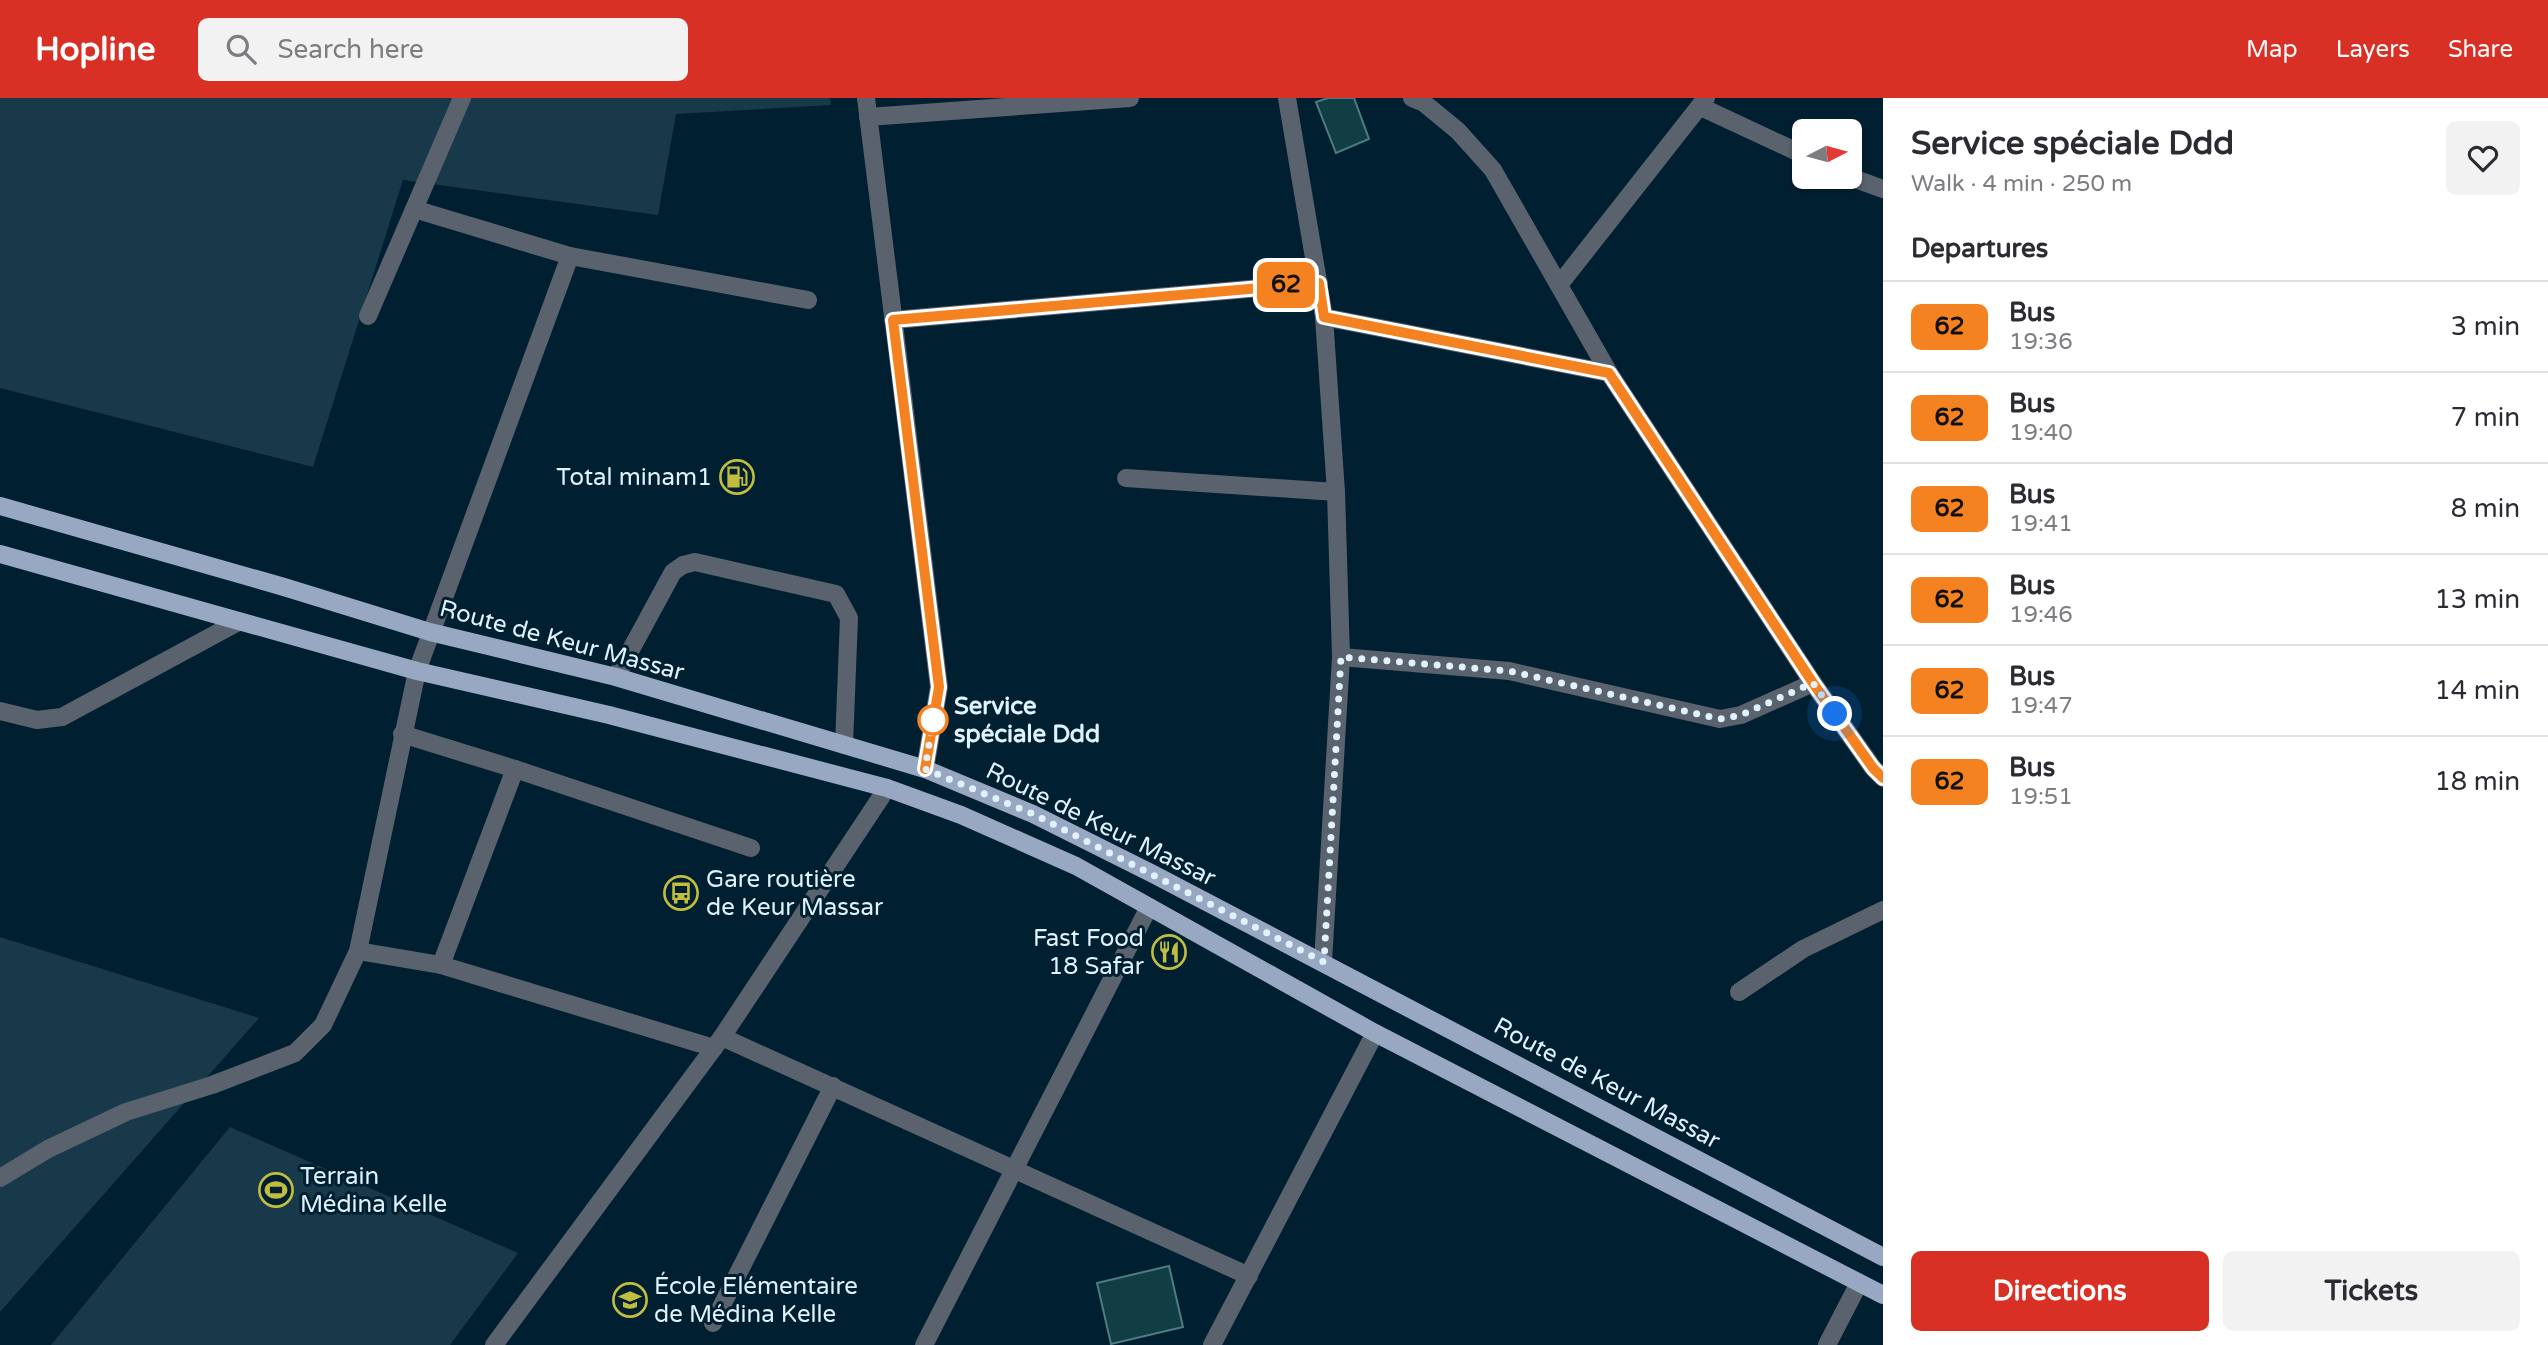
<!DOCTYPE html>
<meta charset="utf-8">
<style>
:root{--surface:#fff;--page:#f2f2f3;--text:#2b2b33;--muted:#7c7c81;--line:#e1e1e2;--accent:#d93025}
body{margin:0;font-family:"Varela Round",sans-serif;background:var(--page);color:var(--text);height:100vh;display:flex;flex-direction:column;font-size:26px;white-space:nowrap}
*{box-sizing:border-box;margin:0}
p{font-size:23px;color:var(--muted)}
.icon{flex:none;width:38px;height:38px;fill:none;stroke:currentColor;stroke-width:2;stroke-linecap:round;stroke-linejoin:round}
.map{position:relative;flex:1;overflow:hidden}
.sheet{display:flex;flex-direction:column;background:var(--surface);width:665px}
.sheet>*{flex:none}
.badge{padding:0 14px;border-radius:10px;font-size:24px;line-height:46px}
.needle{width:46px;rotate:84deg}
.tools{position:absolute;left:1792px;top:21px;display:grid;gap:14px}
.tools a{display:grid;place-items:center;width:70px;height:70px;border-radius:10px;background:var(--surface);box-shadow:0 2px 5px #0004;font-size:35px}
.you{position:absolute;width:35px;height:35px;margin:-18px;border:5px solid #fff;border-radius:50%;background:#1a73e8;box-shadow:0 0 0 10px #1a73e833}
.map>.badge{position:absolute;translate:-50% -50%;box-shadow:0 0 0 4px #fff}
h2{padding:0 28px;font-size:26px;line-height:63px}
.round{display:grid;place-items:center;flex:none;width:74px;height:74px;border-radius:10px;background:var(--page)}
.headline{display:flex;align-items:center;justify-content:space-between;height:119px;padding:0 28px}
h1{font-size:33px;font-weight:700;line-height:52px}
.primary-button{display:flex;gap:14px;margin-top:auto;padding:14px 28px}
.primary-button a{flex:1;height:80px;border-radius:10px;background:var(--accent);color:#fff;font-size:28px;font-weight:700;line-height:80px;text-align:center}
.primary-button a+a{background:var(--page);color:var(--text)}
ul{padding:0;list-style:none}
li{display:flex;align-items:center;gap:21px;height:91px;padding:0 28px;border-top:2px solid var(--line)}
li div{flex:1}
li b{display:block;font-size:26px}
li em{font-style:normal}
li .badge{min-width:77px;font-weight:700;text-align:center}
header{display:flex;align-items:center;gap:42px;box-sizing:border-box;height:98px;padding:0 35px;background:var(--accent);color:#fff}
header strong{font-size:33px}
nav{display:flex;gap:38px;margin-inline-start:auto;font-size:24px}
.search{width:490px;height:63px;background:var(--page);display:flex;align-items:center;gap:18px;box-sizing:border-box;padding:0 24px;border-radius:10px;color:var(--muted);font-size:26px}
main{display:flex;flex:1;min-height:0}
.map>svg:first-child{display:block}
.green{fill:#17394a}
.building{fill:#103e44;stroke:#4f7b82;stroke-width:2}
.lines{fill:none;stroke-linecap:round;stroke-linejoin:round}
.minor{stroke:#5a626e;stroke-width:18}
.major{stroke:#98a8c2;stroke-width:18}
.line-casing{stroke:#fff;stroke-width:16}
.line{stroke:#f58220;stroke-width:10}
.walk{stroke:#dff2fd;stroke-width:7;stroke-dasharray:0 12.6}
.stop-dot{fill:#fff;stroke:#f58220;stroke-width:3.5}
.labels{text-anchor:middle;stroke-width:6;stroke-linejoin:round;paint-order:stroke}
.poi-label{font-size:24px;fill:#dff2fd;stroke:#002031;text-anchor:start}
.street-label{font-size:24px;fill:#dff2fd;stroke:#002031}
.stop-label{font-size:24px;font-weight:bold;fill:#dff2fd;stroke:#002031;text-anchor:start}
</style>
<header>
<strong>Hopline</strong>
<div class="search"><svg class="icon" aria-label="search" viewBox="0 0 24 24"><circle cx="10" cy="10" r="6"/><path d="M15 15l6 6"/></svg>Search here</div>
<nav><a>Map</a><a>Layers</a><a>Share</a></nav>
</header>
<main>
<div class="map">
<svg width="1883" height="1247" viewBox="0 0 1883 1247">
<rect width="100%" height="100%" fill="#002031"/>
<!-- green -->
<g class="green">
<polygon points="0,0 830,0 831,7 676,16 658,117 403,82 313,369 0,290"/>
<polygon points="0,839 259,920 0,1214"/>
<polygon points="230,1029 518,1155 450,1247 51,1247"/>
</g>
<!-- building -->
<g class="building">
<polygon points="1328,0 1354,0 1369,41 1336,55 1316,4"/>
<polygon points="1169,1168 1183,1229 1111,1246 1097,1185"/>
</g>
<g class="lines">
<!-- minor -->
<g class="minor">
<polyline points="866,0 939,589 925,671"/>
<polyline points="1287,0 1324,219 1336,394 1341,559 1323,864"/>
<polyline points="1412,0 1424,5 1458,33 1493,72 1609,275 1813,585 1873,670 1883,680"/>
<polyline points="1701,9 1804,57"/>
<polyline points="868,19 1130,0"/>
<polyline points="1850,79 1883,91"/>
<polyline points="414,111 570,158"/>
<polyline points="1559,187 1706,0"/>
<polyline points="368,218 462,0"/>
<polyline points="1324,219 1609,275"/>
<polyline points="893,222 1319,185"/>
<polyline points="1126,380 1336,394"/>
<polyline points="1341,559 1509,573 1720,621 1741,617 1813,585"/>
<polyline points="616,579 673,474 683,467 695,464 836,496 849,520 844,647"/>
<polyline points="0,613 37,622 62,619 238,524"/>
<polyline points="402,636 515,671 751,750"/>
<polyline points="358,853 441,867 714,950"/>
<polyline points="441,867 515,671"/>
<polyline points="1739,894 1803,851 1883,812"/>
<polyline points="722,939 1249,1178"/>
<polyline points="0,1080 48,1051 126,1014 212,987 295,955 323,927 358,853 417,573 570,158 808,202"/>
<polyline points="713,1225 833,988"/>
<polyline points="494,1247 722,939 887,690"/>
<polyline points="924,1247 1149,809"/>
<polyline points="1212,1247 1375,935"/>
<polyline points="1827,1247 1859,1185"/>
</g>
<!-- major -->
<g class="major">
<polyline points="0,408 284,489 430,534 616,579 925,671 1033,716 1153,776 1883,1159"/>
<polyline points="0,456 417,573 609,617 887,690 961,717 1076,768 1375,935 1883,1197"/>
</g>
</g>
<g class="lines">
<!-- line casing -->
<g class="line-casing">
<polyline id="line" points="925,671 939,589 893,222 1319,185 1324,219 1609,275 1813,585 1873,670 1883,680"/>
</g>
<!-- line -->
<use href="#line" class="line"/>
<!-- walk -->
<polyline class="walk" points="933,622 934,616 925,671 1033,716 1324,864 1341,559 1509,573 1720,621 1741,617 1813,585 1835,616"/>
</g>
<!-- icons -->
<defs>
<g id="fuel-ring" transform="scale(1.75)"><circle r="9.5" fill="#002031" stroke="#c2bd3f" stroke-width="1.5"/><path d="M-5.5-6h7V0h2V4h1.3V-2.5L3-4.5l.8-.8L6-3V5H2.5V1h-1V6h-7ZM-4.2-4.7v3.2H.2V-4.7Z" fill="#c2bd3f"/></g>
<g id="bus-ring" transform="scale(1.75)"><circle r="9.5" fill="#002031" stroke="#c2bd3f" stroke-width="1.5"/><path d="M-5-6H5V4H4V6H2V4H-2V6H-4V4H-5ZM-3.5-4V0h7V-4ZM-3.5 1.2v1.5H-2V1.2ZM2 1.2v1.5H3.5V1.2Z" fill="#c2bd3f"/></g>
<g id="restaurant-ring" transform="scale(1.75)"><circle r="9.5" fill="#002031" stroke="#c2bd3f" stroke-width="1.5"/><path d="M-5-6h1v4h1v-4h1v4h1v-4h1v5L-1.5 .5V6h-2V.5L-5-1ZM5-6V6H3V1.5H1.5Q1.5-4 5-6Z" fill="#c2bd3f"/></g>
<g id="stadium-ring" transform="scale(1.75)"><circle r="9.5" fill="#002031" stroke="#c2bd3f" stroke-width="1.5"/><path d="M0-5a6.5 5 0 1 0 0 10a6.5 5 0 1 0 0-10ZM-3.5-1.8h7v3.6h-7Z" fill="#c2bd3f"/></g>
<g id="school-ring" transform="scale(1.75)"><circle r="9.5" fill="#002031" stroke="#c2bd3f" stroke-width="1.5"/><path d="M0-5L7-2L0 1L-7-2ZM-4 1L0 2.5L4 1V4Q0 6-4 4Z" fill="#c2bd3f"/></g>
</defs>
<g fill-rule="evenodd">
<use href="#fuel-ring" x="737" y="379"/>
<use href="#bus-ring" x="681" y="795"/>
<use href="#restaurant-ring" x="1169" y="854"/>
<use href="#stadium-ring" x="276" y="1092"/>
<use href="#school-ring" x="630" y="1202"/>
</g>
<!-- markers -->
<circle class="stop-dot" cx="933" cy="622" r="14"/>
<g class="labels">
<!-- poi labels -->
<g class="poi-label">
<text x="712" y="387" text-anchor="end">Total minam1</text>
<text x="706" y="789">Gare routière<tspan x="706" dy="28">de Keur Massar</tspan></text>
<text x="1144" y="848" text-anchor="end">Fast Food<tspan x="1144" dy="28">18 Safar</tspan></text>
<text x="300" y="1086">Terrain<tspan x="300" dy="28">Médina Kelle</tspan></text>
<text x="654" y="1196">École Elémentaire<tspan x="654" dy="28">de Médina Kelle</tspan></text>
</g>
<!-- street labels -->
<g class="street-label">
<text transform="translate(562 542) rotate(15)" y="8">Route de Keur Massar</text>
<text transform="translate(1101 726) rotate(26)" y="8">Route de Keur Massar</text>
<text transform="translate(1607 985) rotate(28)" y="8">Route de Keur Massar</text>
</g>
<!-- stop labels -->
<g class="stop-label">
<text x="954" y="616">Service<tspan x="954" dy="28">spéciale Ddd</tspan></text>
</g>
</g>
</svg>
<div class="tools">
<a><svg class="needle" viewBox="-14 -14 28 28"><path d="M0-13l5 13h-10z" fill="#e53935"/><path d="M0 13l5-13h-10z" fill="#7c7c81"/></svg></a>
</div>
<div class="you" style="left:1835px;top:616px"></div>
<b class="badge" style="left:1286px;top:187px;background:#f58220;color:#111">62</b>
</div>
<section class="sheet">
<div class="headline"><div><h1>Service spéciale Ddd</h1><p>Walk · 4 min · 250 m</p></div><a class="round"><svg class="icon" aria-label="heart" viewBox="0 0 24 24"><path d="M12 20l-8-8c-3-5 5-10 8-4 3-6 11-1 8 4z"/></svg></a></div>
<h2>Departures</h2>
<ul>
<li><span class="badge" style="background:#f58220;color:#111">62</span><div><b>Bus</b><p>19:36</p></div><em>3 min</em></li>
<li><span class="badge" style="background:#f58220;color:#111">62</span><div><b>Bus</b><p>19:40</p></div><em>7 min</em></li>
<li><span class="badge" style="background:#f58220;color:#111">62</span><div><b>Bus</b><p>19:41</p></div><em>8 min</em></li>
<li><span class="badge" style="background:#f58220;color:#111">62</span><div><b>Bus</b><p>19:46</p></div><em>13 min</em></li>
<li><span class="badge" style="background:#f58220;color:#111">62</span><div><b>Bus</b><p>19:47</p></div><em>14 min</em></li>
<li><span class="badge" style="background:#f58220;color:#111">62</span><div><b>Bus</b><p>19:51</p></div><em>18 min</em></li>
</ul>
<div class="primary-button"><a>Directions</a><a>Tickets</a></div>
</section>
</main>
